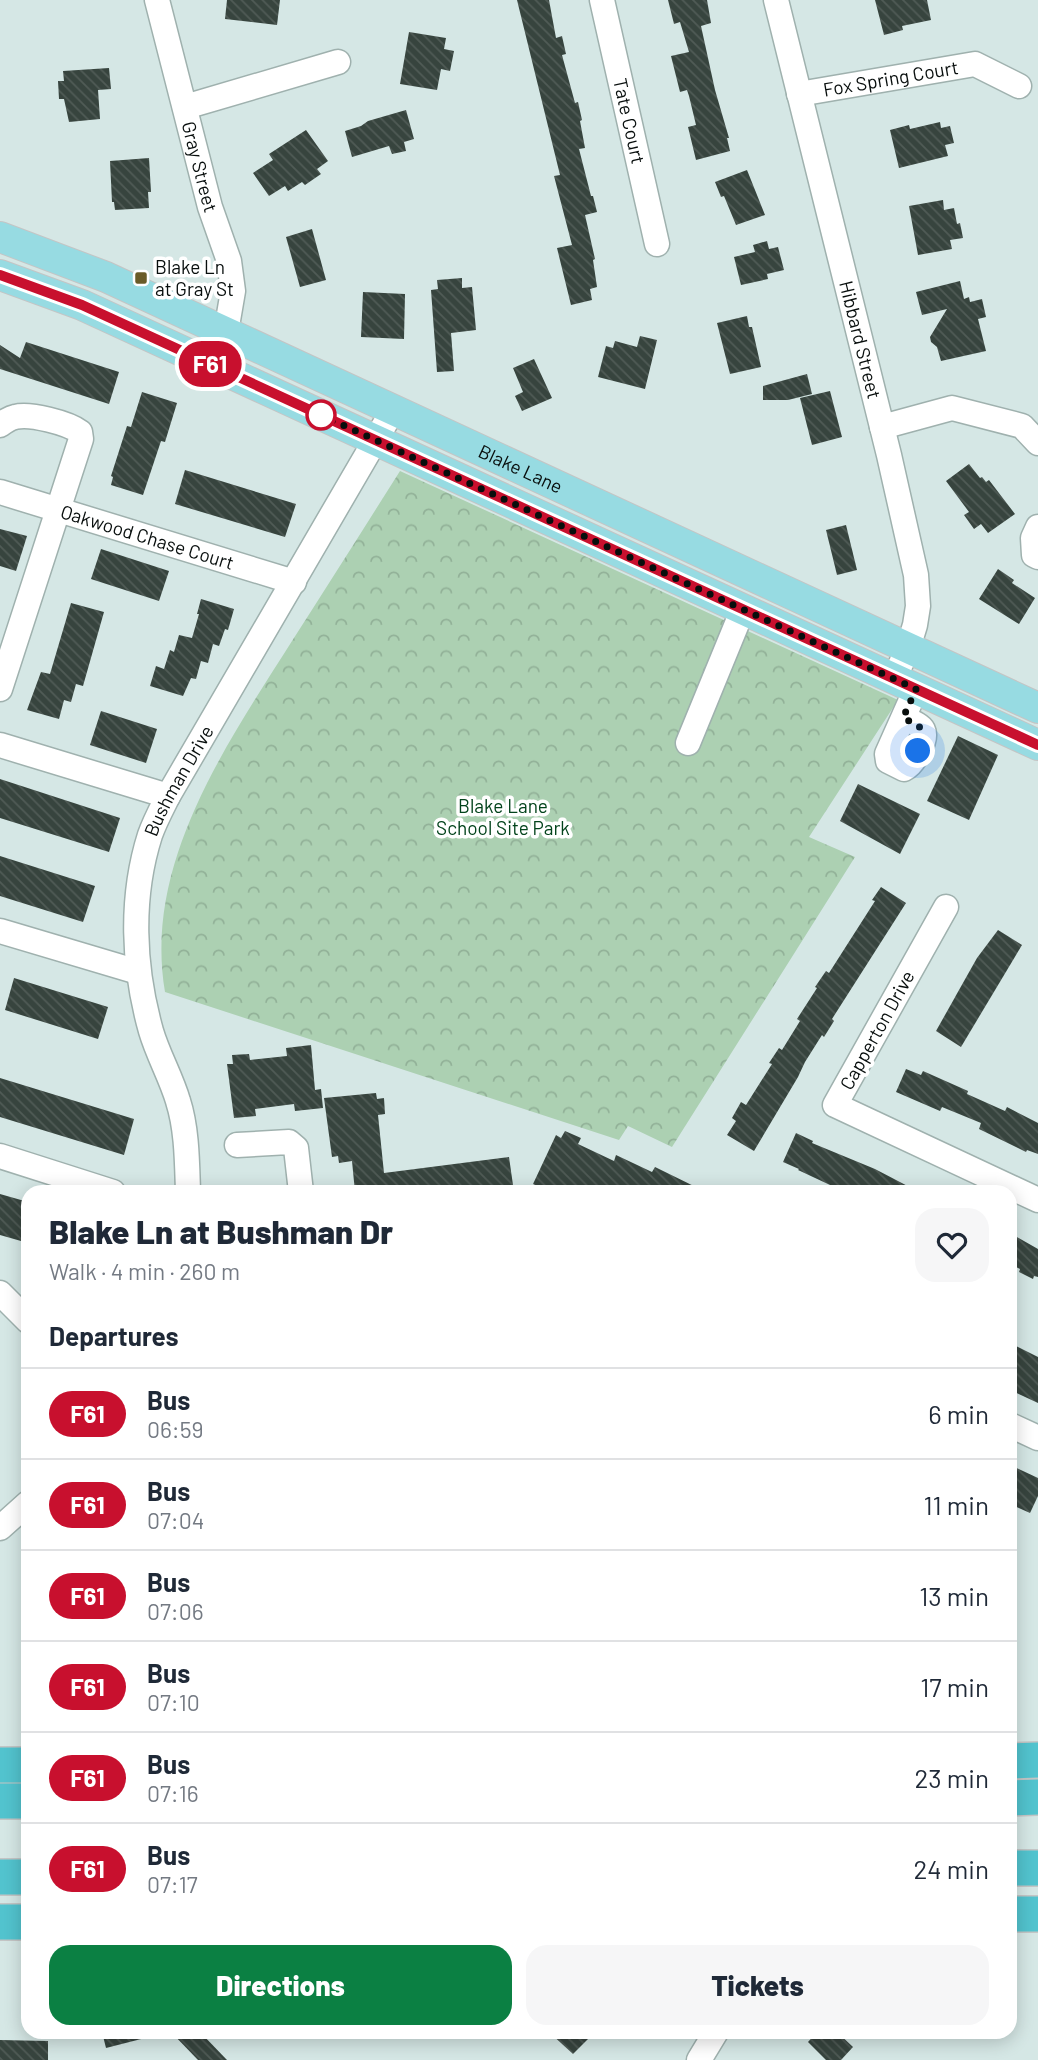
<!DOCTYPE html>
<meta charset="utf-8">
<style>
:root{--surface:#fff;--page:#f6f6f7;--text:#1f2937;--muted:#747a83;--line:#e0e1e3;--accent:#0b8043}
body{margin:0;font-family:Barlow,sans-serif;background:var(--page);color:var(--text);height:100vh;display:flex;flex-direction:column;font-size:26px;white-space:nowrap}
*{box-sizing:border-box;margin:0}
p{font-size:23px;color:var(--muted)}
.icon{flex:none;width:38px;height:38px;fill:none;stroke:currentColor;stroke-width:2;stroke-linecap:round;stroke-linejoin:round}
.map{position:relative;flex:1;overflow:hidden}
.panel{position:absolute;left:21px;top:1185px;width:996px;height:854px;display:flex;flex-direction:column;background:var(--surface);border-radius:21px;box-shadow:0 4px 18px #0003}
.panel>*{flex:none}
.badge{padding:0 14px;border-radius:23px;font-size:24px;line-height:46px}
.you{position:absolute;width:35px;height:35px;margin:-18px;border:5px solid #fff;border-radius:50%;background:#1a73e8;box-shadow:0 0 0 10px #1a73e833}
.map>.badge{position:absolute;translate:-50% -50%;box-shadow:0 0 0 4px #fff}
h2{padding:0 28px;font-size:26px;line-height:63px}
.round{display:grid;place-items:center;flex:none;width:74px;height:74px;border-radius:21px;background:var(--page)}
.head{display:flex;align-items:center;justify-content:space-between;height:119px;padding:0 28px}
h1{font-size:33px;font-weight:800;line-height:52px}
.cta{display:flex;gap:14px;margin-top:auto;padding:14px 28px}
.cta a{flex:1;height:80px;border-radius:21px;background:var(--accent);color:#fff;font-size:28px;font-weight:800;line-height:80px;text-align:center}
.cta a+a{background:var(--page);color:var(--text)}
ul{padding:0;list-style:none}
li{display:flex;align-items:center;gap:21px;height:91px;padding:0 28px;border-top:2px solid var(--line)}
li div{flex:1}
li b{display:block;font-size:26px}
li em{font-style:normal}
li .badge{min-width:77px;font-weight:700;text-align:center}
.map>svg:first-child{display:block}
.park{fill:url(#park-crowns)}
.building{fill:url(#building-back-hatch)}
.lines{fill:none;stroke-linecap:round;stroke-linejoin:round}
.minor-casing{stroke:#9fb1ae;stroke-width:27}
.major-casing{stroke:#c4c5c5;stroke-width:32}
.highway-casing{stroke:#c4c5c5;stroke-width:38}
.minor{stroke:#fff;stroke-width:24}
.major{stroke:#97dbe2;stroke-width:30}
.highway{stroke:#52c3ce;stroke-width:35}
.line-casing{stroke:#fff;stroke-width:16}
.line{stroke:#c8102e;stroke-width:10}
.walk{stroke:#080e0d;stroke-width:7;stroke-dasharray:0 12.6}
.poi-dot{fill:#695b28;stroke:#fff;stroke-width:2.5}
.stop-dot{fill:#fff;stroke:#c8102e;stroke-width:3.5}
.labels{text-anchor:middle;stroke-width:7;stroke-linejoin:round;paint-order:stroke}
.street-label{font-size:19px;fill:#080e0d;stroke:#fff}
.poi-label{font-size:19px;fill:#080e0d;stroke:#fff;text-anchor:start}
.park-label{font-size:19px;fill:#02431b;stroke:#fff}
</style>
<div class="map">
<svg width="1038" height="2060" viewBox="0 0 1038 2060">
<defs>
<pattern id="park-crowns" width="20" height="18" patternUnits="userSpaceOnUse" patternTransform="scale(1.75)"><rect width="20" height="18" fill="#acd0b2"/><path d="M2 6a3 3 0 1 1 6 0M12 15a3 3 0 1 1 6 0" fill="none" stroke="#92b198"/></pattern>
<pattern id="building-back-hatch" width="6" height="6" patternUnits="userSpaceOnUse" patternTransform="scale(1.75)"><rect width="6" height="6" fill="#37443e"/><path d="M-1 5l2 2M0 0l6 6M5-1l2 2" fill="none" stroke="#505b56"/></pattern>
</defs>
<rect width="100%" height="100%" fill="#d5e7e5"/>
<!-- park -->
<path class="park" d="M400,471l498,229 -89,137 46,20 -183,290 -44,-21 -9,14 -454,-148c-22,-129 62,-248 127,-351 36,-56 72,-113 108,-170z"/>
<!-- building -->
<g class="building">
<polygon points="227,0 280,0 277,25 225,19"/>
<polygon points="517,0 549,0 556,38 562,36 566,54 562,55 575,103 578,102 582,120 580,121 585,148 579,149 591,196 593,196 597,212 585,215 595,259 593,260 597,287 590,289 592,300 571,305 557,248 572,245 554,176 560,175"/>
<polygon points="668,0 707,0 711,23 701,26 715,90 729,138 727,138 730,151 696,160 688,127 696,125 689,96 687,90 680,92 671,56 689,52 680,22 674,24"/>
<polygon points="875,0 927,0 931,20 902,26 903,30 884,35"/>
<polygon points="409,32 446,38 444,49 454,51 450,71 441,69 437,90 400,84"/>
<polygon points="109,68 111,89 98,90 100,119 69,122 64,99 59,99 58,81 64,81 63,71"/>
<polygon points="406,110 414,139 404,142 406,151 392,154 389,146 352,157 345,131 361,126 368,121"/>
<polygon points="940,122 941,128 950,126 954,143 945,145 948,156 899,168 890,130 909,125 910,129"/>
<polygon points="306,130 328,161 317,169 321,174 305,185 302,182 288,191 285,186 269,196 253,173 273,160 269,154"/>
<polygon points="149,158 151,192 148,192 149,208 115,210 114,202 112,202 110,161"/>
<polygon points="747,170 765,215 736,225 724,196 721,197 715,182"/>
<polygon points="943,200 944,210 954,208 957,224 960,223 963,238 950,240 952,249 918,255 909,206"/>
<polygon points="312,229 326,280 300,287 286,237"/>
<polygon points="767,241 769,249 778,247 784,270 767,274 768,279 741,285 734,257 755,252 753,245"/>
<polygon points="462,278 462,288 472,287 476,330 451,333 454,371 437,372 431,290 438,289 437,280"/>
<polygon points="960,281 964,299 969,297 970,302 982,299 986,317 978,319 986,351 941,361 937,347 931,342 930,337 947,309 922,315 916,292"/>
<polygon points="363,292 405,294 404,339 361,337"/>
<polygon points="747,316 749,327 752,327 761,367 730,374 717,323"/>
<polygon points="640,336 657,340 645,389 598,377 606,346 613,348 615,341 637,347"/>
<polygon points="26,342 119,372 109,404 0,369 0,345 20,358"/>
<polygon points="534,359 552,398 522,411 515,396 523,392 513,368"/>
<polygon points="807,374 812,394 788,400 763,400 763,386"/>
<polygon points="830,391 842,437 812,445 800,398"/>
<polygon points="142,392 177,403 165,442 161,441 143,495 111,485 113,477 111,476 127,426 131,427"/>
<polygon points="969,464 980,478 982,477 986,482 989,480 1015,514 988,533 981,524 974,529 964,515 969,512 946,481"/>
<polygon points="185,470 296,504 285,537 175,504"/>
<polygon points="846,525 857,570 837,575 826,530"/>
<polygon points="0,529 27,536 16,571 0,566"/>
<polygon points="101,549 169,571 159,601 91,579"/>
<polygon points="998,569 1014,580 1012,583 1035,598 1019,624 979,599"/>
<polygon points="201,599 234,609 228,630 225,629 219,646 213,644 208,663 201,661 196,679 191,678 183,696 150,686 156,666 164,669 170,650 174,652 179,635 192,638 199,614 197,614"/>
<polygon points="71,603 104,612 83,686 76,684 71,702 64,700 59,719 27,710 41,672 50,674"/>
<polygon points="101,711 157,729 146,763 90,745"/>
<polygon points="958,736 998,755 969,820 927,801"/>
<polygon points="0,779 120,818 109,852 0,818"/>
<polygon points="858,784 920,814 900,854 840,821"/>
<polygon points="0,856 95,886 83,922 0,896"/>
<polygon points="881,887 906,903 832,1019 834,1021 824,1037 822,1035 805,1062 798,1077 754,1151 727,1135 736,1121 732,1118 741,1102 746,1105 772,1064 769,1063 779,1048 782,1050 800,1021 797,1019 817,988 815,987 826,971 829,973 875,901 872,900"/>
<polygon points="998,930 1022,945 961,1047 936,1031 977,958"/>
<polygon points="14,978 108,1007 98,1039 5,1010"/>
<polygon points="311,1045 315,1090 321,1089 323,1108 295,1111 294,1104 255,1109 256,1116 234,1118 227,1064 233,1064 232,1055 249,1054 250,1060 287,1056 286,1048"/>
<polygon points="906,1069 921,1075 923,1071 968,1091 967,1094 1005,1111 1007,1107 1038,1123 1038,1154 1027,1150 1026,1152 979,1129 981,1123 942,1107 940,1111 896,1092"/>
<polygon points="0,1078 134,1119 124,1155 0,1117"/>
<polygon points="376,1093 377,1099 384,1098 385,1114 378,1115 384,1173 509,1157 514,1192 355,1192 352,1161 339,1163 338,1156 332,1157 324,1098"/>
<polygon points="565,1131 581,1138 578,1144 614,1161 616,1155 652,1172 655,1167 706,1192 549,1192 533,1184 556,1135 561,1138"/>
<polygon points="796,1133 813,1141 812,1143 875,1169 919,1192 845,1192 798,1170 799,1169 783,1162"/>
<polygon points="0,1194 28,1202 28,1243 0,1235"/>
<polygon points="1015,1236 1038,1249 1038,1277 1034,1276 1033,1279 1019,1272 1020,1269 1010,1264 1010,1246"/>
<polygon points="1014,1345 1038,1357 1038,1403 1010,1390 1010,1354"/>
<polygon points="1010,1465 1038,1478 1038,1496 1030,1513 1010,1504"/>
<polygon points="102,2032 148,2032 149,2037 106,2048"/>
<polygon points="171,2032 200,2032 227,2060 198,2060"/>
<polygon points="549,2032 595,2032 573,2054"/>
<polygon points="817,2032 837,2032 853,2047 841,2060 826,2060 808,2042"/>
<polygon points="0,2040 48,2041 48,2060 0,2060"/>
</g>
<g class="lines">
<!-- minor casing -->
<g class="minor-casing">
<g id="minor">
<path id="s1" d="M157,0l53,207 19,54 4,30 -7,41"/>
<path id="s2" d="M602,0l55,244"/>
<path id="s3" d="M776,0l113,455 27,120 2,31 -3,19 -7,23 -14,31"/>
<path id="s4" d="M799,94l176,-30 44,22"/>
<polyline points="185,107 338,62"/>
<path d="M0,425c4,-3 10,-7 15,-8 15,-4 53,6 65,15l1,7 -81,250"/>
<polyline points="882,427 952,408 1022,426 1038,443"/>
<path id="s5" d="M0,492l294,90"/>
<polyline points="1038,527 1033,538 1034,555 1038,557"/>
<path d="M903,718c6,3 17,6 20,12 5,10 -10,35 -19,39l-16,-8 -1,-7 29,-65"/>
<polyline points="688,743 743,609"/>
<polyline points="0,745 168,796"/>
<polyline points="946,907 835,1105 1038,1200"/>
<polyline points="0,931 138,972"/>
<polyline points="237,1145 289,1142 296,1148 301,1192"/>
<polyline points="0,1156 113,1192"/>
<path id="s6" d="M188,1192c-1,-30 -1,-63 -10,-91 -7,-24 -20,-46 -27,-70 -18,-64 -21,-133 -1,-196 5,-14 12,-27 18,-39l225,-386"/>
<polyline points="0,1293 28,1321"/>
<polyline points="1010,1425 1038,1438"/>
<polyline points="0,1528 28,1503"/>
<polyline points="699,2060 716,2032"/>
</g>
</g>
<!-- major casing -->
<g class="major-casing">
<g id="major">
<path id="s7" d="M0,237l106,40 932,431"/>
<polyline points="0,275 82,305 1038,745"/>
</g>
</g>
<!-- highway casing -->
<g class="highway-casing">
<g id="highway">
<polyline points="1010,1761 1038,1760"/>
<polyline points="0,1765 28,1765"/>
<polyline points="1010,1798 1038,1797"/>
<polyline points="0,1801 28,1801"/>
<polyline points="1010,1868 1038,1868"/>
<polyline points="0,1877 28,1877"/>
<polyline points="1010,1914 1038,1914"/>
<polyline points="0,1922 28,1922"/>
</g>
</g>
<!-- minor -->
<use href="#minor" class="minor"/>
<!-- major -->
<use href="#major" class="major"/>
<!-- highway -->
<use href="#highway" class="highway"/>
</g>
<g class="lines">
<!-- line casing -->
<g class="line-casing">
<polyline id="line" points="0,275 82,305 1038,745"/>
</g>
<!-- line -->
<use href="#line" class="line"/>
<!-- walk -->
<path class="walk" d="M321,415l595,274 -13,29c21,10 25,11 15,33"/>
</g>
<!-- markers -->
<rect class="poi-dot" x="134" y="271" width="14" height="14" rx="3.5"/>
<circle class="stop-dot" cx="321" cy="415" r="14"/>
<g class="labels">
<!-- street labels -->
<g class="street-label">
<text dy="7" stroke="none"><textPath href="#s4" startOffset="93">Fox Spring Court</textPath></text>
<text dy="7" stroke="none"><textPath href="#s2" startOffset="124">Tate Court</textPath></text>
<text dy="7" stroke="none"><textPath href="#s1" startOffset="172">Gray Street</textPath></text>
<text dy="7" stroke="none"><textPath href="#s3" startOffset="350">Hibbard Street</textPath></text>
<text dy="7" stroke="none"><textPath href="#s7" startOffset="570">Blake Lane</textPath></text>
<text dy="7" stroke="none"><textPath href="#s5" startOffset="154">Oakwood Chase Court</textPath></text>
<text dy="7" stroke="none"><textPath href="#s6" startOffset="427">Bushman Drive</textPath></text>
<text transform="translate(877 1030) rotate(-61)" y="7">Capperton Drive</text>
</g>
<!-- poi labels -->
<g class="poi-label">
<text x="155" y="274">Blake Ln<tspan x="155" dy="22">at Gray St</tspan></text>
</g>
<!-- park labels -->
<g class="park-label">
<text x="503" y="813">Blake Lane<tspan x="503" dy="22">School Site Park</tspan></text>
</g>
</g>
</svg>
<div class="you" style="left:918px;top:751px"></div>
<b class="badge" style="left:210px;top:364px;background:#c8102e;color:#fff">F61</b>
<section class="panel">
<div class="head"><div><h1>Blake Ln at Bushman Dr</h1><p>Walk · 4 min · 260 m</p></div><a class="round"><svg class="icon" aria-label="heart" viewBox="0 0 24 24"><path d="M12 20l-8-8c-3-5 5-10 8-4 3-6 11-1 8 4z"/></svg></a></div>
<h2>Departures</h2>
<ul>
<li><span class="badge" style="background:#c8102e;color:#fff">F61</span><div><b>Bus</b><p>06:59</p></div><em>6 min</em></li>
<li><span class="badge" style="background:#c8102e;color:#fff">F61</span><div><b>Bus</b><p>07:04</p></div><em>11 min</em></li>
<li><span class="badge" style="background:#c8102e;color:#fff">F61</span><div><b>Bus</b><p>07:06</p></div><em>13 min</em></li>
<li><span class="badge" style="background:#c8102e;color:#fff">F61</span><div><b>Bus</b><p>07:10</p></div><em>17 min</em></li>
<li><span class="badge" style="background:#c8102e;color:#fff">F61</span><div><b>Bus</b><p>07:16</p></div><em>23 min</em></li>
<li><span class="badge" style="background:#c8102e;color:#fff">F61</span><div><b>Bus</b><p>07:17</p></div><em>24 min</em></li>
</ul>
<div class="cta"><a>Directions</a><a>Tickets</a></div>
</section>
</div>
